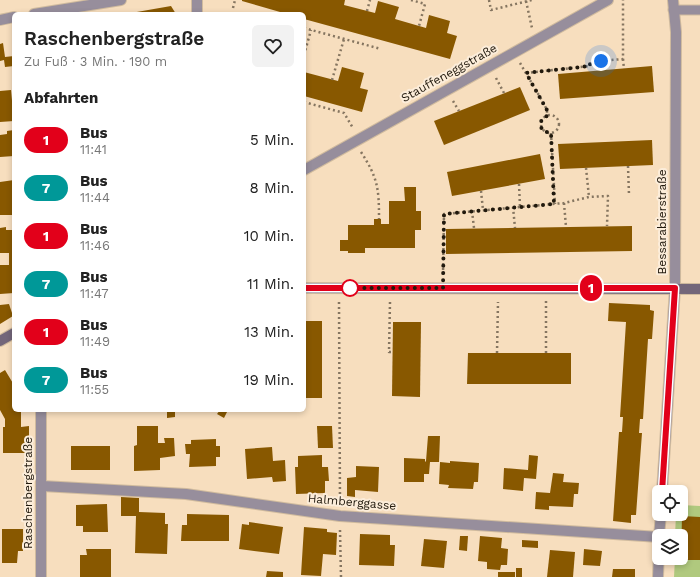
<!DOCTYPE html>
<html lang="de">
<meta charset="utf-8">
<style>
:root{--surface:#fff;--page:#f2f2f2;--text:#222;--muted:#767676}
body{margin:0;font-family:"Work Sans",sans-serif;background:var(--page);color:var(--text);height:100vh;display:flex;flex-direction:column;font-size:15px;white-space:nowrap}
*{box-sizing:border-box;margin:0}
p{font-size:13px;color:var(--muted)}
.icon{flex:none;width:22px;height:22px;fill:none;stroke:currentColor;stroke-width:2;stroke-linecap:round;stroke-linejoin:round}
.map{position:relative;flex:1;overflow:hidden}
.panel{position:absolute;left:12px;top:12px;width:294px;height:400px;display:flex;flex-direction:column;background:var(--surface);border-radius:6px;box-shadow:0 2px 6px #0003}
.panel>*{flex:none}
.badge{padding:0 8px;border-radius:13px;font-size:14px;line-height:26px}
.controls{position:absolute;left:652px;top:485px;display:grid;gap:8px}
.controls a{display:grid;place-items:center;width:36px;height:36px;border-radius:6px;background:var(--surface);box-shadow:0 2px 6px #0003;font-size:20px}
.you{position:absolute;width:20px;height:20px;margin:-10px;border:3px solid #fff;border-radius:50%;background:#1a73e8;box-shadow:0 0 0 6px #1a73e833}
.map>.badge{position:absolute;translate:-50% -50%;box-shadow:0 0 0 2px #fff}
h2{padding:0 12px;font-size:15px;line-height:36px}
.round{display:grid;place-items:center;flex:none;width:42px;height:42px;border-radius:6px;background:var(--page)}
.headline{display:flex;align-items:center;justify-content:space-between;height:68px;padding:0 12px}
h1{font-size:19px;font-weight:600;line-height:30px}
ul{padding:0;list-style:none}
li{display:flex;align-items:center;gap:12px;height:48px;padding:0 12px}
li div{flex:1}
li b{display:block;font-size:15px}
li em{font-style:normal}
li .badge{min-width:44px;font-weight:700;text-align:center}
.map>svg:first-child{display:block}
.green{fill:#b0c97e}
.building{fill:#885800}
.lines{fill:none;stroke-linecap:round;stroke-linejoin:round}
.lane-casing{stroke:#d0bb9e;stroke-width:11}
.street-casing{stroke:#d0bb9e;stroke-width:12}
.secondary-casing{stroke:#d0bb9e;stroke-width:12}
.path{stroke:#857560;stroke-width:2.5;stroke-dasharray:2 3;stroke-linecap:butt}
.lane{stroke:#978e9c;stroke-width:9}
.street{stroke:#978e9c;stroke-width:10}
.secondary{stroke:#73667a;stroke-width:10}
.line-casing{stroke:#fff;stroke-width:9}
.line{stroke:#e2001a;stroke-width:6}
.walk{stroke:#21190d;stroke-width:4;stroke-dasharray:0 7.2}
.stop-dot{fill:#fff;stroke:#e2001a;stroke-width:2}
.labels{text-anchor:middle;stroke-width:4;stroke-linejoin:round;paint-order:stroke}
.street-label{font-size:12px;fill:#21190d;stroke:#fcedda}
</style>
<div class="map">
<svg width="700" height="577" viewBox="0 0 700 577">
<rect width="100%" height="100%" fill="#f7debe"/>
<!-- green -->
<polygon class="green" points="681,505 700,506 700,577 674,577 675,558 681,558 681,536 675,536 676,514 681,514"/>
<!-- building -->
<g class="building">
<polygon points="242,0 345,0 344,5 375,13 378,1 399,7 395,19 426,28 429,15 450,21 447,33 457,36 450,59 304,19 304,14 287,14 242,1"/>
<polygon points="171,6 176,14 131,14 131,13"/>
<polygon points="3,43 5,57 14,56 14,66 5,67 4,60 0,61 0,44"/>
<polygon points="652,66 654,92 560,99 558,74"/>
<polygon points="342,67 364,73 360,88 368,90 362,112 304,96 304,72 338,81"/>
<polygon points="520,87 530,110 444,145 434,121"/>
<polygon points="11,90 14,121 0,122 0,91"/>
<polygon points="14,130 14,156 0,157 0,135 7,134 7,131"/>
<polygon points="652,140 653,165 560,169 558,144"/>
<polygon points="540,154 545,179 452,196 447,172"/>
<polygon points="14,180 14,215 0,215 0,182"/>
<polygon points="404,187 416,187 416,211 421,211 421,230 415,230 415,248 365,248 365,253 348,253 348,251 340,251 340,240 348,240 348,225 374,225 374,219 381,219 381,224 389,224 389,201 405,201"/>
<polygon points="632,226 632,251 446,254 446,229"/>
<polygon points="6,227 6,230 12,230 14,244 14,293 0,294 0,265 9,265 9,253 0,253 0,228"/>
<polygon points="609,303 650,305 650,310 654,311 652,339 648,339 643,419 640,419 639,433 642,433 636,515 631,515 631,523 613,521 619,432 622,432 623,417 620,417 626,322 608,321"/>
<polygon points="9,304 13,316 0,324 0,305"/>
<rect x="304" y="321" width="18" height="77"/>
<polygon points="393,322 421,322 420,397 392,396"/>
<polygon points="468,353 571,353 571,384 467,384"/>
<polygon points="5,370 14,385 14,410 21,410 21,427 29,426 29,453 3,453 3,427 5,427 5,419 0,410 0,373"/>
<polygon points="167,410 175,410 175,417 167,418"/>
<polygon points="220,410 228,410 224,418 217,414"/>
<polygon points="137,426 158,426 158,443 165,443 164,438 174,438 175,456 160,458 160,470 134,471 134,446 137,445"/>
<polygon points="317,426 332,426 333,448 318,448"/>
<polygon points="428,436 440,436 439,462 430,462 429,474 424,474 424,482 404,482 404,458 425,459 425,462 426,461"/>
<polygon points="216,439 216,446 220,446 220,457 216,457 216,466 189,467 190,454 186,454 185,444 191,444 191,440"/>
<rect x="71" y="446" width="39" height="24"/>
<polygon points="272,447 273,461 285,460 286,481 273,482 272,477 247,479 245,449"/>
<polygon points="322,455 322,467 328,467 329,481 325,481 325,493 296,494 295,467 298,467 298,456"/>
<polygon points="529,455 538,456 536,479 524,478 523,491 503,489 504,468 528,470"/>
<polygon points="450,461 479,463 478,482 474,482 473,489 448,488 449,485 439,484 440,462 450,463"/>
<polygon points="356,466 379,467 378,492 355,490 355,497 347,496 347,478 356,477"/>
<polygon points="553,473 564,474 563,482 579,483 578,494 574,494 573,507 549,506 549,510 535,509 536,492 550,493"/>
<polygon points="121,497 139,498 139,512 165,513 165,524 168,524 167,554 135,553 136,516 121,516"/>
<polygon points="107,504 108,532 83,532 83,526 76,526 76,505"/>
<polygon points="187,514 229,515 229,541 181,541 182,525 187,525"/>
<polygon points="682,516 700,517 700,560 681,560"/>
<polygon points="249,522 283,527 279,554 239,549 242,524 249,525"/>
<polygon points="304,527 327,529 327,532 337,533 336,555 323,554 321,576 301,575"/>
<polygon points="2,529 23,529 23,551 18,551 17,563 2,563"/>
<polygon points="360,534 390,535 390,545 395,545 394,566 359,565"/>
<polygon points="460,536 468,536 467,551 459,550"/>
<polygon points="480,536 502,538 501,548 508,549 507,565 501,565 500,570 487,569 487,562 478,561"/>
<polygon points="424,539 447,541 444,568 421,566"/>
<polygon points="522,540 538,541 538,548 522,547"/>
<polygon points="86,549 111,549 111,577 80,577 80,555 87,555"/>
<polygon points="584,549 602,551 600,566 583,565"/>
<polygon points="550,550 575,552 573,577 547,577"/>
<rect x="516" y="568" width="6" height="9"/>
<polygon points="613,569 635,569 635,577 612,577"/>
<polygon points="267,571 283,572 283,577 266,577"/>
<rect x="498" y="572" width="17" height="5"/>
</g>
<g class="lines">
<!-- lane casing -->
<g class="lane-casing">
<polyline id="lane" points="673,10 700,10"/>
</g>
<!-- street casing -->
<g class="street-casing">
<g id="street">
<polyline points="34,14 121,0"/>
<polyline points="197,14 197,0"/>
<polyline points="0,20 14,17"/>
<polyline points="304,170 608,0"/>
<polyline points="42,486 186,494 340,516 659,537"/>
<polyline points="662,492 675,288 676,32 673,0"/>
<polyline points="659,536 661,514"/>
<polyline points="41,577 41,410"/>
<polyline points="658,577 659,550"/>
</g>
</g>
<!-- secondary casing -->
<g class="secondary-casing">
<g id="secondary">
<polyline points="304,288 700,289"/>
<polyline points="0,341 14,333"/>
</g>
</g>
<!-- path -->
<g class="path">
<polyline points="411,0 425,4 419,26"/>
<polyline points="489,0 491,10 532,0"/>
<polyline points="526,1 532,28"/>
<polyline points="233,8 235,0"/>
<polyline points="367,11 370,0"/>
<polyline points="304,28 381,49"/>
<polyline points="304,55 311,30"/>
<polyline points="623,59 624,69"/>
<polyline points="520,63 544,104 547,110 547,116"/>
<polyline points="526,73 590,66 590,62 623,59 623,0"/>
<polyline points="496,78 504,93"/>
<polyline points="332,80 344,39"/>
<polyline points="453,101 459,111"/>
<polyline points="304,102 344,113 353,128"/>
<circle cx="550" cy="124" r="9"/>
<polyline points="551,133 555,204"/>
<path d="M361,152c17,26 18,37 18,67"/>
<polyline points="628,166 629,195"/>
<polyline points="586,168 589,197"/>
<polyline points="519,184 520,207"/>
<polyline points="481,191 483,210"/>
<polyline points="564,203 566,227"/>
<polyline points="513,207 515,228"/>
<polyline points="472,211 474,228"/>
<polyline points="443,275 444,214 564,203 589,197 608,196 607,226"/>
<polyline points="339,302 340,503"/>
<polyline points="390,302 389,352 393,352"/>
<polyline points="497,353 498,302"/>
<polyline points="546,353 546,301"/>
<polyline points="340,530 341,577"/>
</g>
<!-- lane -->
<use href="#lane" class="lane"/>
<!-- street -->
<use href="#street" class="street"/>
<!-- secondary -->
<use href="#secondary" class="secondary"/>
</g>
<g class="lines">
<!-- line casing -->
<g class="line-casing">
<polyline id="line" points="304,288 675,288 662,492"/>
</g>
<!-- line -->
<use href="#line" class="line"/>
<!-- walk -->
<path class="walk" d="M350,288h93l1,-74 110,-10 -3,-71 -8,-2c-4,-6 -3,-12 4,-15v-6l-21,-37 64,-7v-4l11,-1"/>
</g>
<!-- markers -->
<circle class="stop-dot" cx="350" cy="288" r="8"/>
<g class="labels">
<!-- street labels -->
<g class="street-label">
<text transform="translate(449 73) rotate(-29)" y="4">Stauffeneggstraße</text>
<text transform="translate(662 222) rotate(-90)" y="4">Bessarabierstraße</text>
<text transform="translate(28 493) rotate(-90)" y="4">Raschenbergstraße</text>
<text transform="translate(352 502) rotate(5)" y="4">Halmberggasse</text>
</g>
</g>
</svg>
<div class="controls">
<a><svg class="icon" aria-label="locate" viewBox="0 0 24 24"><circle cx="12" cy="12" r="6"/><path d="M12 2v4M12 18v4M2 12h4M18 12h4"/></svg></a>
<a><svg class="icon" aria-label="layers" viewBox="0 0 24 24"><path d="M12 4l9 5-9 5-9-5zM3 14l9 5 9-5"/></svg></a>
</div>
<div class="you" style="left:601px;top:61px"></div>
<b class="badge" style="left:591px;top:288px;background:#e2001a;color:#fff">1</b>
<section class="panel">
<div class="headline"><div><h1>Raschenbergstraße</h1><p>Zu Fuß · 3 Min. · 190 m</p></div><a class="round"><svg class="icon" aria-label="heart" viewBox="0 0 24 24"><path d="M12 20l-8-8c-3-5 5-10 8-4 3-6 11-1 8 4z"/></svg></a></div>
<h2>Abfahrten</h2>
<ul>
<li><span class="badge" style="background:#e2001a;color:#fff">1</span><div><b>Bus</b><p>11:41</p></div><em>5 Min.</em></li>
<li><span class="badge" style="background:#009898;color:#fff">7</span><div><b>Bus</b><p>11:44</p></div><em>8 Min.</em></li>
<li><span class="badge" style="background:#e2001a;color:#fff">1</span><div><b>Bus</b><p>11:46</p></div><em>10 Min.</em></li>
<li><span class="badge" style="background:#009898;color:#fff">7</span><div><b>Bus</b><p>11:47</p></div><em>11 Min.</em></li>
<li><span class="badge" style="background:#e2001a;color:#fff">1</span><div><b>Bus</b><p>11:49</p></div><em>13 Min.</em></li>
<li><span class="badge" style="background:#009898;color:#fff">7</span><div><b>Bus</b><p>11:55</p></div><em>19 Min.</em></li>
</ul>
</section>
</div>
